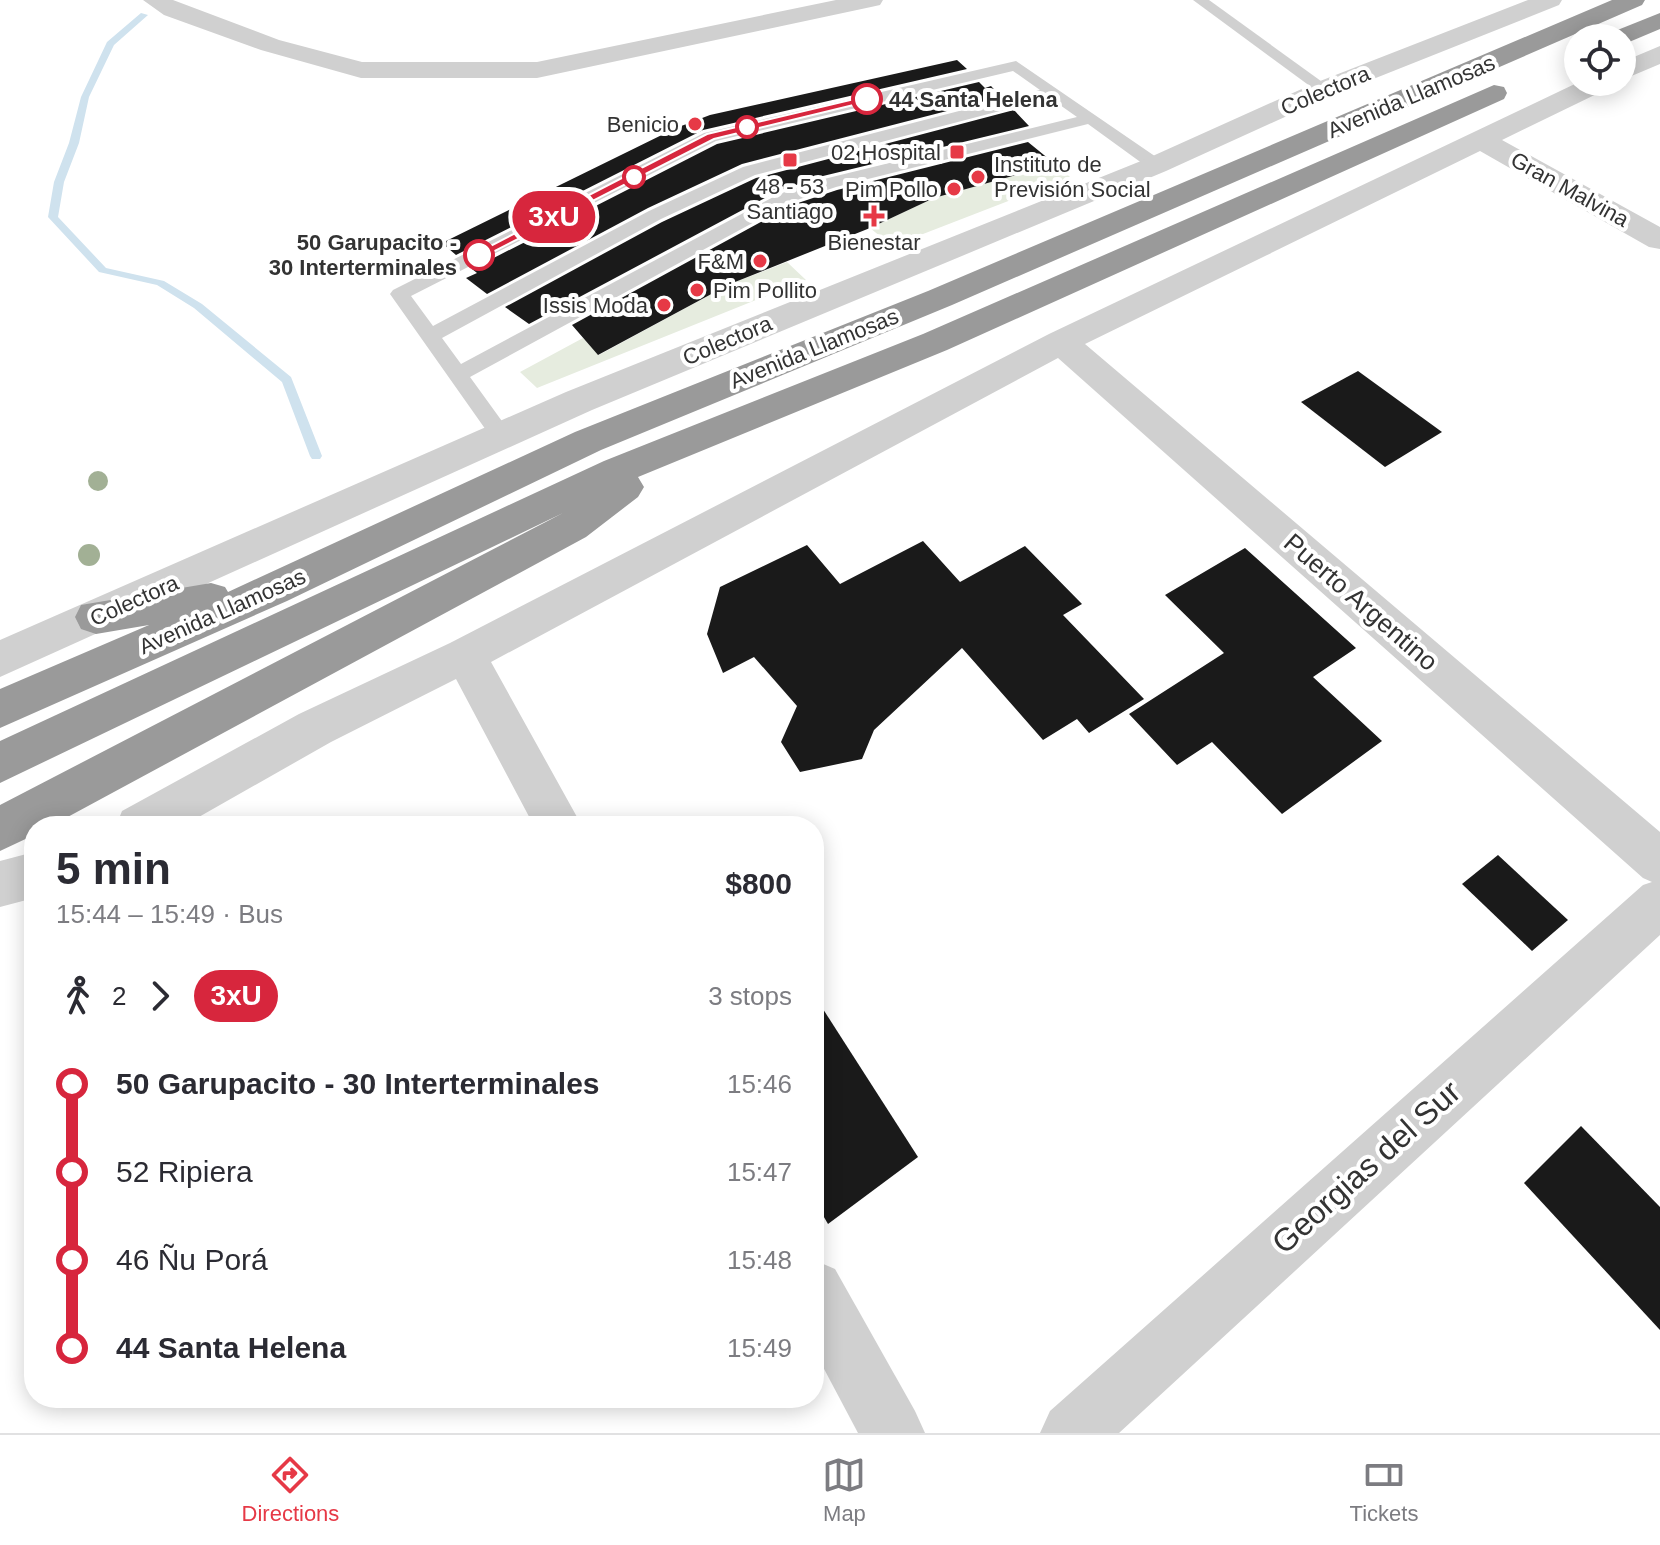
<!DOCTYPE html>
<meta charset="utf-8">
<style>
:root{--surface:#fff;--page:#f7f7f7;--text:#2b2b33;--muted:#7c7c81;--line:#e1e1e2;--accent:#e63946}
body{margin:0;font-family:Helvetica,sans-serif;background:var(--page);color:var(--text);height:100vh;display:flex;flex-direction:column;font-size:30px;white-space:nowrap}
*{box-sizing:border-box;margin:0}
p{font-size:26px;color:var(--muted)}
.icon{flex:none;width:44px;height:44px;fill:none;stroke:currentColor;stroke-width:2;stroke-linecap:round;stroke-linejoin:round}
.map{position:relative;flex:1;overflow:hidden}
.drawer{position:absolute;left:24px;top:816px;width:800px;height:592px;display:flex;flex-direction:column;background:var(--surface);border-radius:32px;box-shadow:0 4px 20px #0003}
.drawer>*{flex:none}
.badge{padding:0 16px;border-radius:26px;font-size:28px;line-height:52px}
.buttons{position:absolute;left:1564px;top:24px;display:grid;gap:16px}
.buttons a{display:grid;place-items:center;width:72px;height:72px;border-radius:50%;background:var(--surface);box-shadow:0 4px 20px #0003;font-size:40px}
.map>.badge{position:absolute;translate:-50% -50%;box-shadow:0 0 0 4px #fff}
.legs{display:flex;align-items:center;gap:12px;height:88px;padding:0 32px;font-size:26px}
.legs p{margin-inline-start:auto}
.overview{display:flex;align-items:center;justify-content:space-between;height:136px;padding:0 32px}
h1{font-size:44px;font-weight:600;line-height:60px}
ul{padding:0 32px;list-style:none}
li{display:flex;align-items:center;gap:28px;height:88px;font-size:30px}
li i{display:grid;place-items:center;width:12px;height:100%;margin:0 10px;background:currentColor}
li i::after{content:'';width:20px;height:20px;margin:-10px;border:6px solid;border-radius:50%;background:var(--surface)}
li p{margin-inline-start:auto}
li:first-child i{background:linear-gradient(#0000 50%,currentColor 0)}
li:last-child i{background:linear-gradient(currentColor 50%,#0000 0)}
.menu{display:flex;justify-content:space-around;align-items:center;height:112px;border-top:2px solid var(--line);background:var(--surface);font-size:22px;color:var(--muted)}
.menu a{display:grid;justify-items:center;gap:4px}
.menu .current{color:var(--accent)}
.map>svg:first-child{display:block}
.green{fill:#e6ecdf}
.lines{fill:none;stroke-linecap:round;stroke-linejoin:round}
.stream{fill:#cfe2ee;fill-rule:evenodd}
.building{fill:#1a1a1a}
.lane{fill:#d0d0d0;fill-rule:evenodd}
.street{fill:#d0d0d0;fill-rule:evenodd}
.highway{fill:#9a9a9a;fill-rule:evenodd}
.tree{fill:#a2b095}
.line-1{fill:#d7263d;stroke:#fff;stroke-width:2}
.stop-1-dot{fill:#fff;stroke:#d7263d;stroke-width:4}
.poi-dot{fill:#e63946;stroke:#fff;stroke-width:3}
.labels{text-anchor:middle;stroke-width:8;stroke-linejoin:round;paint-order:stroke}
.far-street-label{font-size:22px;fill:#333;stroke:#fff}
.far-stop-label{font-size:22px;font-weight:bold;fill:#333;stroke:#fff;text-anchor:start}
.far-poi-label{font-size:22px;fill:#333;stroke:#fff;text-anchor:end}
.street-label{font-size:26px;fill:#333;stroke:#fff}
.near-street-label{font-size:32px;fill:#333;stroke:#fff}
</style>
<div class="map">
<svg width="1660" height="1433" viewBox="0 0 1660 1433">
<rect width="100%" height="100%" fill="#fff"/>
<!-- green -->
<g class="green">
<polygon points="1055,164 1070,177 892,246 870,228 934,198"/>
<polygon points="787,262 806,280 537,388 520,372 583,338 599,355 730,284"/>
</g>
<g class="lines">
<!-- stream -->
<polygon class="stream" points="141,13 148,15 114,45 89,97 79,143 64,182 58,217 106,268 164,281 202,304 291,377 322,456 320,459 312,459 310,456 282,382 194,308 157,285 99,272 48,217 54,182 69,143 81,97 107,42"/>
</g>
<!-- building -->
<g class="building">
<polygon points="957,60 967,69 703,130 456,255 442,243 676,128 710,115"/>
<polygon points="979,82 985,88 991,86 1001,97 742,164 648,208 487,294 466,278 477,273 472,269 717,144"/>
<polygon points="1014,110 1029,126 823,176 778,191 529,324 505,307 662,222 756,178"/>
<polygon points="1028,142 1055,164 934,198 870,228 730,284 598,355 572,325 792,205 837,190"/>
<polygon points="1358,371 1442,432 1385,467 1301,402"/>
<polygon points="923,541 960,582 1025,546 1082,604 1063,615 1144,699 1089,733 1077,719 1043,740 962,648 874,730 862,759 800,772 781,742 797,706 754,657 723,673 707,634 720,587 807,545 840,584"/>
<polygon points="1245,548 1356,648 1313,677 1382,741 1282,814 1212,742 1177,765 1129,714 1224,653 1165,595"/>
<polygon points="1498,855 1568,920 1532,951 1462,884"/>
<polygon points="814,995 918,1157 828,1224 814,1200"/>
<polygon points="1581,1126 1660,1207 1660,1330 1524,1183"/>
</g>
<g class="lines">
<!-- lane -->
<g class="lane">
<polygon points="1193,0 1209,0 1332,89 1324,94 1318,92"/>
<path d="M1016,61l146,100 3,4 -3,4h-12l-62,-45 -252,63 -45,15 -321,175 42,58 -3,5h-16l-103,-146 3,-4 311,-157zM1013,71l27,19 -297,77 -94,44 -216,115 -22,-30 305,-155zM1050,98l27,19 -253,62 -45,15 -318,170 -19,-26 219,-119 94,-44z"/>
</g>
<!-- street -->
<g class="street">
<polygon points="143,0 173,0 279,40 362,62 537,62 836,0 883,0 880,5 871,7 537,78 361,78 261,50 164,15"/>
<polygon points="1528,0 1562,0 1559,5 1333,95 1166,171 592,410 0,677 0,640 566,392 1146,159 1315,83"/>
<polygon points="1660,46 1660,64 1622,80 1622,62"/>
<polygon points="1579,82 1613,82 1609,88 1502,140 1660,227 1660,249 1649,247 1480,151 1085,344 1660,832 1660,935 1119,1433 1040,1433 1050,1411 1643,885 1652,882 1643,878 1058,358 491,662 582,826 534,826 456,679 331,742 183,826 116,826 122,811 299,714 450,643 1049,334"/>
<polygon points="34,852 34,898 0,907 0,861"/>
<polygon points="814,1260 835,1269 915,1411 925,1433 858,1433 814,1350"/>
</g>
<!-- highway -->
<g class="highway">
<polygon points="1612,0 1645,0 1642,5 952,305 601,450 287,601 0,728 0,689 149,625 96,634 81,629 75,617 81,605 211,583 225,587 228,592 575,432 928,291"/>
<polygon points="1660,13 1660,29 1622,45 1622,38 1606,38 1610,33"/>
<polygon points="1494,85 1504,87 1507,93 1504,99 947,350 638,477 644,487 638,497 586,537 51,826 34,826 34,835 0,851 0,805 563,513 0,783 0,741 604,461 923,334"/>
</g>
</g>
<!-- trees -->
<g class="tree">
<circle cx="98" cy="481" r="10"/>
<circle cx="89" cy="555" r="11"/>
</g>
<!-- line-1 -->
<polygon class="line-1" points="867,96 870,101 714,139 483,257 473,255 707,134"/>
<!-- markers -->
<g class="stop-1-dot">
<circle cx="867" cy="99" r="14"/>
<circle cx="747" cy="127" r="10"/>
<circle cx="634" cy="177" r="10"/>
<circle cx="479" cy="255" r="14"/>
</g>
<g class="poi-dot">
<circle cx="695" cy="124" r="8"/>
<rect x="949" y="144" width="16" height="16" rx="4"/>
<rect x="782" y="152" width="16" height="16" rx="4"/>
<circle cx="978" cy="177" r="8"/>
<circle cx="954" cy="189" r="8"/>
<path d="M870 204h8v8h8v8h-8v8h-8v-8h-8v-8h8z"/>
<circle cx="760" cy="261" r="8"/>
<circle cx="697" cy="290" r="8"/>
<circle cx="664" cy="305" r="8"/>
</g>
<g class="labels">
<!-- far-street labels -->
<g class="far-street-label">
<text transform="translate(1325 90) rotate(-23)" y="8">Colectora</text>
<text transform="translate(1411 96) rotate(-23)" y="8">Avenida Llamosas</text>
<text transform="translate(1570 189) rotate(29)" y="8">Gran Malvina</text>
<text transform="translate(727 340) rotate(-23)" y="8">Colectora</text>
<text transform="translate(814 348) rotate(-22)" y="8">Avenida Llamosas</text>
<text transform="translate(134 600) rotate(-24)" y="8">Colectora</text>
<text transform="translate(222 611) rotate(-24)" y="8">Avenida Llamosas</text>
</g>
<!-- far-stop labels -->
<g class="far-stop-label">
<text x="889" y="107">44 Santa Helena</text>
<text x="457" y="250" text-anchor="end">50 Garupacito -<tspan x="457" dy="25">30 Interterminales</tspan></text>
</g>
<!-- far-poi labels -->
<g class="far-poi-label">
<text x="679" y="132">Benicio</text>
<text x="941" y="160">02 Hospital</text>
<text x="994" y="172" text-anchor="start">Instituto de<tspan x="994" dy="25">Previsión Social</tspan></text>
<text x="790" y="194" text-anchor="middle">48 - 53<tspan x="790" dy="25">Santiago</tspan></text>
<text x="938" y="197">Pim Pollo</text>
<text x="874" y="250" text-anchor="middle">Bienestar</text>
<text x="744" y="269">F&amp;M</text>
<text x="713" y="298" text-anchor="start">Pim Pollito</text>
<text x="648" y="313">Issis Moda</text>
</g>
<!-- street labels -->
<g class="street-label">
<text transform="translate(1361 602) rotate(41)" y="9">Puerto Argentino</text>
</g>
<!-- near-street labels -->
<g class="near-street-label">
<text transform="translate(1366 1167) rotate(-42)" y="11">Georgias del Sur</text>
</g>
</g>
</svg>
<div class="buttons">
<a><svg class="icon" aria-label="locate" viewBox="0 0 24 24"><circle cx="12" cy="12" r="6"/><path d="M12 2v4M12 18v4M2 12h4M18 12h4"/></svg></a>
</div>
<b class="badge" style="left:554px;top:217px;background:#d7263d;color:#fff">3xU</b>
<section class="drawer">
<div class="overview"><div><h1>5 min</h1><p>15:44 – 15:49 · Bus</p></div><b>$800</b></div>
<div class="legs"><svg class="icon" aria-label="walk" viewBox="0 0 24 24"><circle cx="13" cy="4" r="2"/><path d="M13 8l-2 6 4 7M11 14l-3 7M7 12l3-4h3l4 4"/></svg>2<svg class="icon" aria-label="forward" viewBox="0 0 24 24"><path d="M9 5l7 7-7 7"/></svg><b class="badge" style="background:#d7263d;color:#fff">3xU</b><p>3 stops</p></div>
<ul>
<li><i style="color:#d7263d"></i><b>50 Garupacito - 30 Interterminales</b><p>15:46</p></li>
<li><i style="color:#d7263d"></i><span>52 Ripiera</span><p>15:47</p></li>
<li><i style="color:#d7263d"></i><span>46 Ñu Porá</span><p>15:48</p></li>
<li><i style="color:#d7263d"></i><b>44 Santa Helena</b><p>15:49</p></li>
</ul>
</section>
</div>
<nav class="menu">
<a class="current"><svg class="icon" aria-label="directions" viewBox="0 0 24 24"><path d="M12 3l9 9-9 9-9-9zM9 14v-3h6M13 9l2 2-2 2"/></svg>Directions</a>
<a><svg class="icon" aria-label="map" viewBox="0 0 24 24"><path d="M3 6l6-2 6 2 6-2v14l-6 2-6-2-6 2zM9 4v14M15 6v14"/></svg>Map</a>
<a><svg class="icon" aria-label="tickets" viewBox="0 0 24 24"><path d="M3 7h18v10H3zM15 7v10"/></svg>Tickets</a>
</nav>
